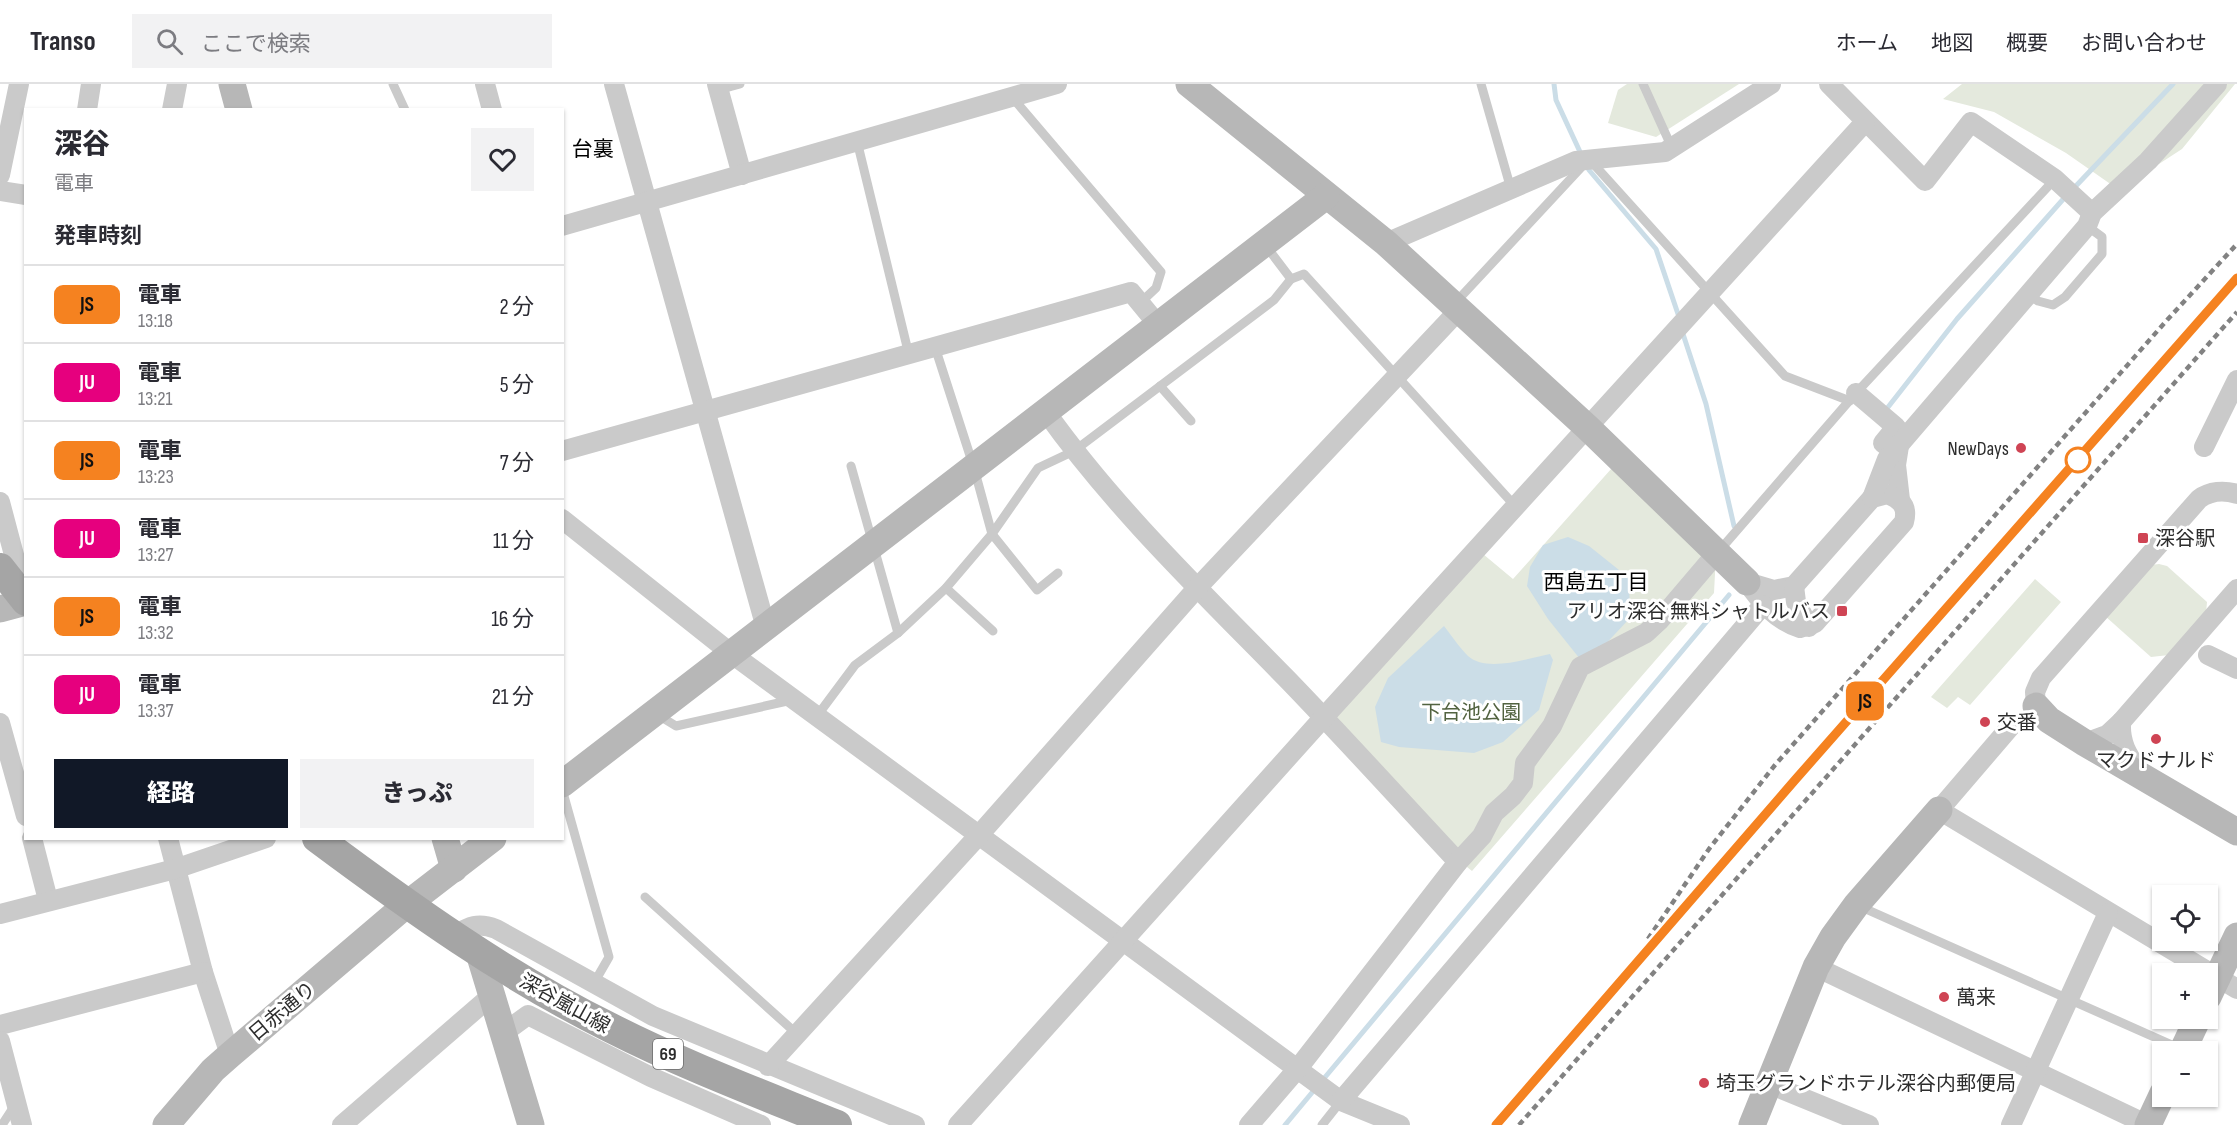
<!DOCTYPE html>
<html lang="ja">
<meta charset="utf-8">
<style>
:root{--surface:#fff;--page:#f2f2f3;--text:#2b2b33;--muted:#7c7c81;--line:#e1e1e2;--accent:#111827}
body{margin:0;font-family:"Sofia Sans Condensed","Noto Sans JP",sans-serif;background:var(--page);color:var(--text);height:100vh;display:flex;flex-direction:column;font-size:22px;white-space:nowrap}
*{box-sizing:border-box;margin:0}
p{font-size:20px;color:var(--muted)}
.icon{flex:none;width:33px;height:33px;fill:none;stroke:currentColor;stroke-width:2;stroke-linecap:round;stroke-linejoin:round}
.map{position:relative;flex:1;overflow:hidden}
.panel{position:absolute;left:24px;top:24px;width:540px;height:732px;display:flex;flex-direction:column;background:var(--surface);border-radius:0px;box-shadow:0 2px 4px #0004}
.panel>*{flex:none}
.badge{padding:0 12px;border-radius:9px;font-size:21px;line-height:39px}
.tools{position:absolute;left:2152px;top:801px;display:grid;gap:12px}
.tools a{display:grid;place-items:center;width:66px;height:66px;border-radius:0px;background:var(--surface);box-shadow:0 2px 4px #0004;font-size:30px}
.map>.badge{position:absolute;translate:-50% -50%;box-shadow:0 0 0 3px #fff}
h2{padding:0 30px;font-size:22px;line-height:54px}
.round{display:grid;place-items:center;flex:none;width:63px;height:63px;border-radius:0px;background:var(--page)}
.headline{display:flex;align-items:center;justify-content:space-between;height:102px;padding:0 30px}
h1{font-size:28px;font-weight:800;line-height:45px}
.cta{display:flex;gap:12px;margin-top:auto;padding:12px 30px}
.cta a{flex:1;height:69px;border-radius:0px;background:var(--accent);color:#fff;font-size:24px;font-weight:800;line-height:69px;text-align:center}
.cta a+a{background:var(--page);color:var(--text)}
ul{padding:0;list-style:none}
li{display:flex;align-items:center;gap:18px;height:78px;padding:0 30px;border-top:2px solid var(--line)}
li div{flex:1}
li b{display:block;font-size:22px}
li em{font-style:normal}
li .badge{min-width:66px;font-weight:700;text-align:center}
header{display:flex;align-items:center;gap:36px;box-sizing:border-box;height:84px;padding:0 30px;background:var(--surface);border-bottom:2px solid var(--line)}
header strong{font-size:28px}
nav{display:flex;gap:33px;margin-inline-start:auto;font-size:21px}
.search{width:420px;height:54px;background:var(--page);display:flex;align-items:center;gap:15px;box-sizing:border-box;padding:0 21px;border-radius:0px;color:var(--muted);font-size:22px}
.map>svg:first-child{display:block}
.green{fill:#e4e9dd}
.water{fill:#cbdde7}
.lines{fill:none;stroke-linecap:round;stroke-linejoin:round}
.stream{stroke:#cbdde7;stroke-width:5}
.lane{stroke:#cacaca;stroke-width:9}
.street{stroke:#cacaca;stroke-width:20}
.secondary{stroke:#b7b7b7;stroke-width:27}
.primary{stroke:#a5a5a5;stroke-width:30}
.rail{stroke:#828282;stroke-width:4.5;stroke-dasharray:6 4.5;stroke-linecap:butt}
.line-casing{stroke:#fff;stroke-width:14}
.line{stroke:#f58220;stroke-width:9}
.poi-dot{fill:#cf4454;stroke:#fff;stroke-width:2}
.stop-dot{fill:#fff;stroke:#f58220;stroke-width:3}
.labels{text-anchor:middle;stroke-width:6;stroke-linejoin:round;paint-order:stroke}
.shield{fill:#fff;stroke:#6c6c6c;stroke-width:1.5}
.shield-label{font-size:18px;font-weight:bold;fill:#2d2d2d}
.poi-label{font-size:20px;fill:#2d2d2d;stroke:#fff;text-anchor:start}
.park-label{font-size:20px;fill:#526340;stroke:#fff}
.street-label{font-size:20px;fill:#2d2d2d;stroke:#fff}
.neighbourhood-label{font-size:21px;fill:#000;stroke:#fff}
</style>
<header>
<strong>Transo</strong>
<div class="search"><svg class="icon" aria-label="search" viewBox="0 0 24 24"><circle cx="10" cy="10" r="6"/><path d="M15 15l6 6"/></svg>ここで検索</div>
<nav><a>ホーム</a><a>地図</a><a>概要</a><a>お問い合わせ</a></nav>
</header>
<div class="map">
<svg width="2237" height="1041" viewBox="0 0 2237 1041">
<rect width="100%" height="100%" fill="#fff"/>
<!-- green -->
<g class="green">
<polygon points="1627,0 1739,0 1656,53 1608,39 1618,6"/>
<polygon points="1962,0 2235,0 2182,65 2119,106 2066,69 1994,28 1943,15"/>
<polygon points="1620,375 1716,470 1714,509 1472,787 1452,771 1324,633 1477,465 1513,495"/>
<polygon points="2159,480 2167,482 2207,518 2206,529 2169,571 2151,573 2105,532 2151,481"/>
<polygon points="2035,495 2061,518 1970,621 1958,613 1947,624 1931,613"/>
</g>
<!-- water -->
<g class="water">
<polygon points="1568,453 1589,462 1629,494 1630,534 1600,566 1580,575 1548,535 1527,502 1530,483 1543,461"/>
<path d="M1444,542c7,9 15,21 24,30 19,17 60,2 82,-2l3,6 -14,50 -36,32 -29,11 -75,-6 -18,-5 -6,-35 13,-29z"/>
</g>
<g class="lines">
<!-- stream -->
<g class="stream">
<polyline points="1554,0 1556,16 1581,70"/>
<polyline points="1589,86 1656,165 1678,230"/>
<polyline points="2073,105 2173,0"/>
<polyline points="1683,250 1706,320 1734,442"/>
<polyline points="1885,327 1957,235 2066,112"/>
<polyline points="1321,998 1729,511"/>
<polyline points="1285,1041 1315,1005"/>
</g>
<!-- lane -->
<g class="lane">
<polyline points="393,0 405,26"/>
<polyline points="1481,0 1511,105"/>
<polyline points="1643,0 1672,64"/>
<polyline points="718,6 740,0"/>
<polyline points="1012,13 1161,188 1156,204 1140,219"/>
<polyline points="857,57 909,271"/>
<polyline points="1291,195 1304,190 1516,423"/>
<polyline points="2028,210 2038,217 2053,221 2065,213 2102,170 2102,153 2087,142"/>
<polyline points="1455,219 1589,75 1785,292 1850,317"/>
<polyline points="935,263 974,384 992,450 1037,506 1058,489"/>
<polyline points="1160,302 1191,337"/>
<polyline points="851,382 898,549"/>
<polyline points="1719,467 1856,309 2055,95"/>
<polyline points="946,504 993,547"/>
<polyline points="658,631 676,642 792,616"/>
<polyline points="817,632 855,581 898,549 946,504 992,450 1038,384 1074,367 1274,216 1291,195 1266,162"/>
<polyline points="562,705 609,873 594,899"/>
<polyline points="645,813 797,950"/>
<polyline points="1859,822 2181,965"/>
<polyline points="2,1041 15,1021"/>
<polyline points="1322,1041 1341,1017"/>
</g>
<!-- street -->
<g class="street">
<polyline points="485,0 492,26"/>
<polyline points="614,0 766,544"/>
<polyline points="717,0 742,91"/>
<polyline points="1829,0 1925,97 1971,38 2055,95 2092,129"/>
<polyline points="87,26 91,0"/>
<polyline points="172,26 177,0"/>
<polyline points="0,91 19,0"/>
<polyline points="0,107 26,111"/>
<polyline points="562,142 1057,0"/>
<polyline points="1386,159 1576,77 1665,68 1771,0"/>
<polyline points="1856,309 1896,343 1883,359 1887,362 1900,347"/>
<path d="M1046,328c69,97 158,182 241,267 58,60 114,122 171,183"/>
<polyline points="1899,362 1896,381 1900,416"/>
<polyline points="2204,363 2237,296"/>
<polyline points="562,367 1131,208 1159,242"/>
<path d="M1887,410c14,5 21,13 17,28l-89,101 -15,5c-24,-8 -39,-25 -53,-46l27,8 20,-4 78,-88z"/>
<polyline points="1872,414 1887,375 2087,142 2092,129 2148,77 2217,0"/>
<polyline points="0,418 23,505"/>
<polyline points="562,435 732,570 1341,1017 1400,1041"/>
<polyline points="1794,502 1796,518 1809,543"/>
<polyline points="2208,571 2237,585"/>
<path d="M2036,622l-1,-14 6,-14 158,-179c11,-8 25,-9 38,-5"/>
<path d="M2121,638c-1,21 6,32 18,49"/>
<polyline points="0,639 26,732"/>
<polyline points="2011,642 1939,726 2237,905"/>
<polyline points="2085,659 2107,651 2121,638 2237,505"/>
<polyline points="32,754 48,816"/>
<polyline points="168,754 203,888 230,971"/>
<polyline points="0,830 175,785 266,754"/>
<path d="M453,852c17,-10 25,-14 43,-7l157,87 262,109"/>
<polyline points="1816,883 2148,1041"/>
<polyline points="0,941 203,888"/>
<polyline points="502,950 528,931 651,993 761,1041"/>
<polyline points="0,957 22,1041"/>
<polyline points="768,982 979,751 1197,504 1459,226"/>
<polyline points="1769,1000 1869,1041"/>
<polyline points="1341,1017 1763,521"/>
<polyline points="342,1041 491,912"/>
<polyline points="958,1041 1324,633 1865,38"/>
<polyline points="1249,1041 1299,983 1458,778 1482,752 1494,729 1513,712 1523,699 1525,679 1552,642 1580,583 1646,549 1659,537 1716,470"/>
<polyline points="2011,1041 2108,829"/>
</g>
<!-- secondary -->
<g class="secondary">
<polyline points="232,0 239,26"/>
<polyline points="1189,0 1386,159 1588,344 1747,498"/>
<polyline points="0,525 26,518"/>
<polyline points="2036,622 2049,636 2085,659 2237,748"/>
<polyline points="562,700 1326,112"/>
<polyline points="445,754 454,785"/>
<polyline points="479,869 531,1041"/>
<polyline points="2208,913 2237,852"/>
<polyline points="2182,968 2198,934"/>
<polyline points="166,1041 213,986 230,971 406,821 493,754"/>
<polyline points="1752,1041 1816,883 1833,853 1857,820 1939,726"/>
<polyline points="2148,1041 2163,1009"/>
</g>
<!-- primary -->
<g class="primary">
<polyline points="0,484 26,517"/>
<path d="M317,754c94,70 189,138 294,190 73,37 150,66 226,97"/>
</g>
<!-- rail -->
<g class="rail">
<polyline points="1648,855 1709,765 1775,681 2168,235 2237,160"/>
<polyline points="1496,1041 1795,696 2237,194"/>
<polyline points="1519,1041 2237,228"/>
</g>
</g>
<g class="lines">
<!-- line casing -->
<g class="line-casing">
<polyline id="line" points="1496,1041 1795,696 2237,194"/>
</g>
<!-- line -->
<use href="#line" class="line"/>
</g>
<!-- markers -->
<g class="poi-dot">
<circle cx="2021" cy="364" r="6"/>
<rect x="2137" y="448" width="12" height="12" rx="3"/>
<rect x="1836" y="521" width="12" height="12" rx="3"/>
<circle cx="1985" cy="638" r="6"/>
<circle cx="2156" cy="655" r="6"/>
<circle cx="1944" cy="913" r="6"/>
<circle cx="1704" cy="999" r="6"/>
</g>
<circle class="stop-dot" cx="2078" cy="376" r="12"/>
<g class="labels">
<!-- shield labels -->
<rect class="shield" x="653" y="955" width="30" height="30" rx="4.5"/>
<g class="shield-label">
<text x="668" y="976">69</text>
</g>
<!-- poi labels -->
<g class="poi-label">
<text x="2009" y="371" text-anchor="end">NewDays</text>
<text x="2155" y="461">深谷駅</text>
<text x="1830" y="534" text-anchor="end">アリオ深谷 無料シャトルバス</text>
<text x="1997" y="645">交番</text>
<text x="2156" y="683" text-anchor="middle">マクドナルド</text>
<text x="1956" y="920">萬来</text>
<text x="1716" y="1006">埼玉グランドホテル深谷内郵便局</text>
</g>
<!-- park labels -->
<g class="park-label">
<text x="1471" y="635">下台池公園</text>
</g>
<!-- street labels -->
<g class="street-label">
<text transform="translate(565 919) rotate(29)" y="7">深谷嵐山線</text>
<text transform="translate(282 927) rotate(-40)" y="7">日赤通り</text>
</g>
<!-- neighbourhood labels -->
<g class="neighbourhood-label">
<text x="593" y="72">台裏</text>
<text x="1596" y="505">西島五丁目</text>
</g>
</g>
</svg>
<div class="tools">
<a><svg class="icon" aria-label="locate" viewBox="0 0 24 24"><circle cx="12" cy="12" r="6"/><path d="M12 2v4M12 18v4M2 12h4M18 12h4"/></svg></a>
<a>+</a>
<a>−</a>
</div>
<b class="badge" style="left:1865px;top:617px;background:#f58220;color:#111">JS</b>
<section class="panel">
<div class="headline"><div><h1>深谷</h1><p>電車</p></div><a class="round"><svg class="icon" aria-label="heart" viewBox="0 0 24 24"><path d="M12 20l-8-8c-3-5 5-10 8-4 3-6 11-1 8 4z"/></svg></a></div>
<h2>発車時刻</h2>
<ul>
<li><span class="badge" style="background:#f58220;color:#111">JS</span><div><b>電車</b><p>13:18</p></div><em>2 分</em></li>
<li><span class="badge" style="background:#e6007e;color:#fff">JU</span><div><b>電車</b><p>13:21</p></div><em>5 分</em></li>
<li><span class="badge" style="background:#f58220;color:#111">JS</span><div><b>電車</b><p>13:23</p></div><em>7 分</em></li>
<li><span class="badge" style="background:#e6007e;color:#fff">JU</span><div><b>電車</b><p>13:27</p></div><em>11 分</em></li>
<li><span class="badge" style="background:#f58220;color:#111">JS</span><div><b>電車</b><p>13:32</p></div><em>16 分</em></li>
<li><span class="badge" style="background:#e6007e;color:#fff">JU</span><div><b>電車</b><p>13:37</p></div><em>21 分</em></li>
</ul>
<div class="cta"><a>経路</a><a>きっぷ</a></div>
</section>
</div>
